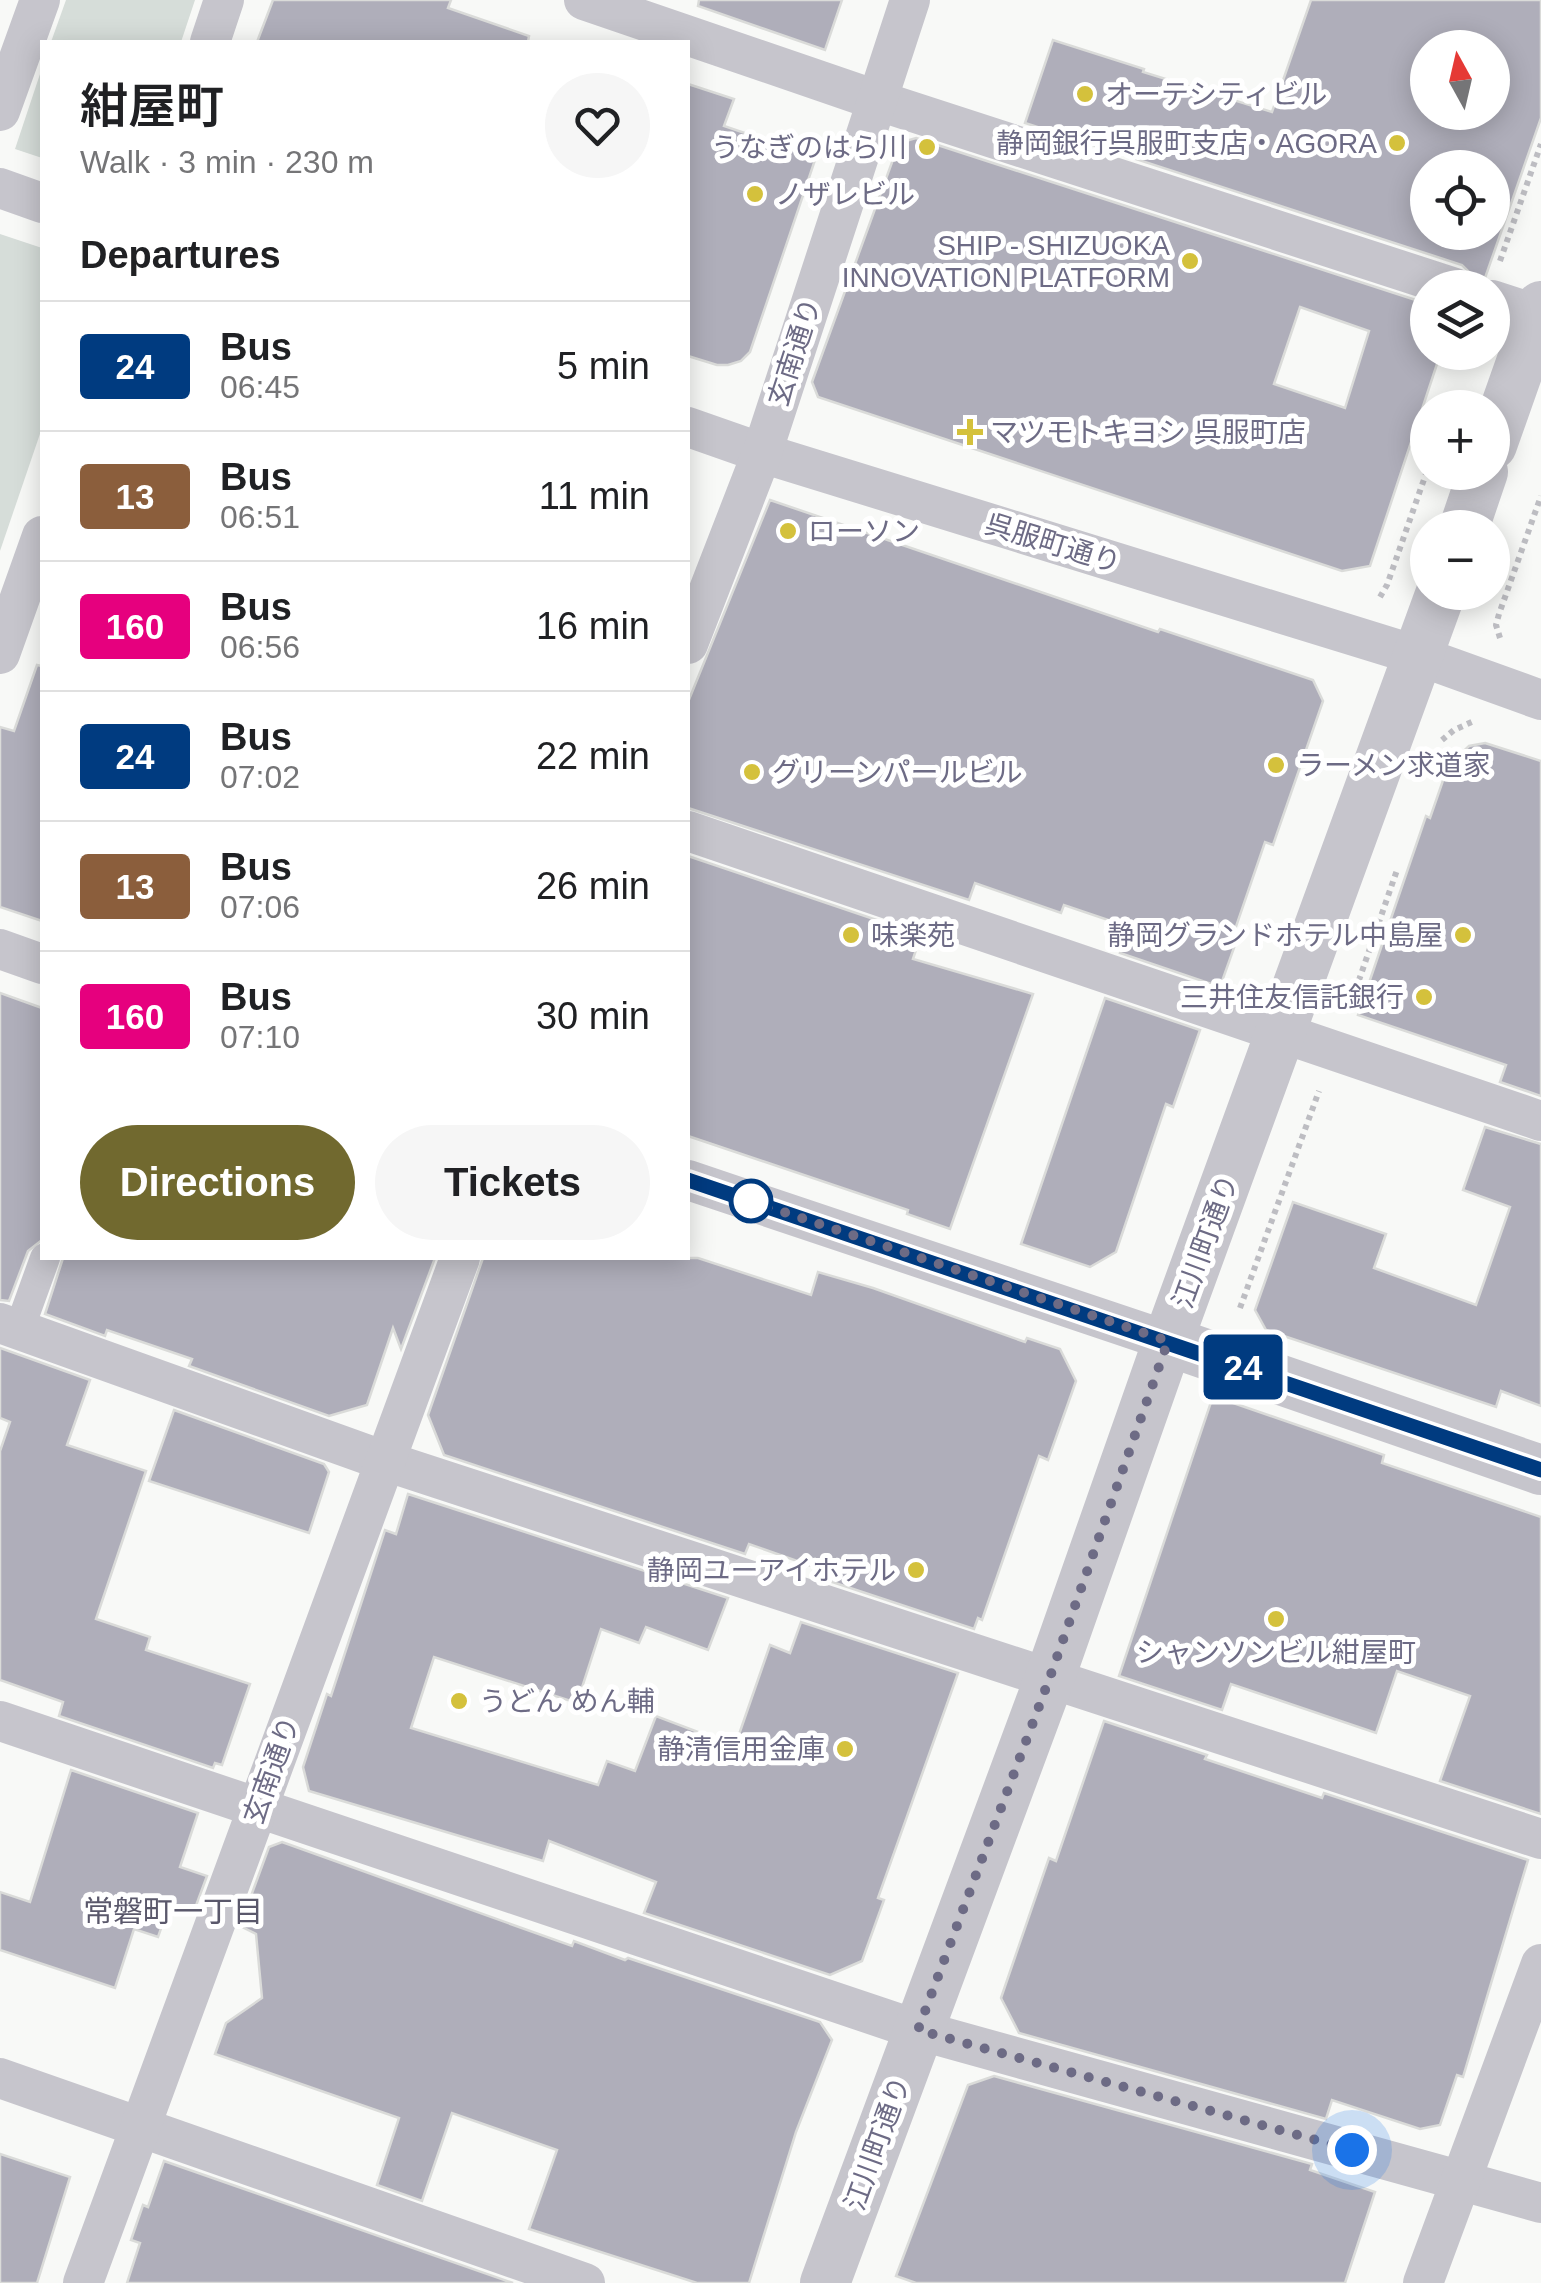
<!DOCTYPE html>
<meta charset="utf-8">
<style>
:root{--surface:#fff;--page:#f6f6f6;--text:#202124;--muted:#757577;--line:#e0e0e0;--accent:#71692f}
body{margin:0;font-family:Helvetica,"Noto Sans JP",sans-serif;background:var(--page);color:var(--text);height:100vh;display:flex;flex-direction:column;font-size:38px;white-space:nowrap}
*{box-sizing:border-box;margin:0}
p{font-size:32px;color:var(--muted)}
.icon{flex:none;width:55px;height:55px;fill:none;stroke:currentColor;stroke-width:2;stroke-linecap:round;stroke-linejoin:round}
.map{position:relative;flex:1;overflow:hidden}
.panel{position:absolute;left:40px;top:40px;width:650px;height:1220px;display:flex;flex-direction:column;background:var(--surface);border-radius:0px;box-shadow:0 5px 25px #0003}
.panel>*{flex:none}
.badge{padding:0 20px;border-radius:8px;font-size:35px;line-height:65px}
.needle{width:65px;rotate:352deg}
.fabs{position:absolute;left:1410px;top:30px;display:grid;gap:20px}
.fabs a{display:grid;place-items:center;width:100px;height:100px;border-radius:50%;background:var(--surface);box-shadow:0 5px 25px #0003;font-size:50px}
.you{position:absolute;width:50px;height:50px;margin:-25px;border:8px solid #fff;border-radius:50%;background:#1a73e8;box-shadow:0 0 0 15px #1a73e833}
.map>.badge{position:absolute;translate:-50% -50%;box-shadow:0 0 0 5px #fff}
h2{padding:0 40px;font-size:38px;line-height:90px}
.round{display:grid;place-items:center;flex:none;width:105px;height:105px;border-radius:52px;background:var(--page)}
.overview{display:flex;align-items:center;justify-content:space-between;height:170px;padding:0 40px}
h1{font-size:48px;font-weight:600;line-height:75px}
.cta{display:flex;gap:20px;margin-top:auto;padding:20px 40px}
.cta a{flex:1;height:115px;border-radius:60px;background:var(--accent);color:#fff;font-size:40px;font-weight:600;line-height:115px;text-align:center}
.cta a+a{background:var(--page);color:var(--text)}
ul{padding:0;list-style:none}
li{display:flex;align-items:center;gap:30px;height:130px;padding:0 40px;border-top:2px solid var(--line)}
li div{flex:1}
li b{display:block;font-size:38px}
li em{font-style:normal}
li .badge{min-width:110px;font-weight:700;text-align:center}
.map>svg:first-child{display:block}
.green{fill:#d6ddd9}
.building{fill:#afaeba;stroke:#dadbd9;stroke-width:2.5;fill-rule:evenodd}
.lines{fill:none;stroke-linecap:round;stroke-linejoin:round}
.path{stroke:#bdbdc2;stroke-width:6;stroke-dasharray:5 5;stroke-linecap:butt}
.pedestrian{stroke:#c6c5cc;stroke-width:30}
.minor{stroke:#c6c5cc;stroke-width:40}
.tertiary{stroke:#c6c5cc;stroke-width:50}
.line-casing{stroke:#fff;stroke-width:22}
.line{stroke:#003b80;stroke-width:15}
.walk{stroke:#6d6b85;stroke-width:10;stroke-dasharray:0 18}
.poi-dot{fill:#d4c13c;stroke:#fff;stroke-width:4}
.stop-dot{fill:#fff;stroke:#003b80;stroke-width:5}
.labels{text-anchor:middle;stroke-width:10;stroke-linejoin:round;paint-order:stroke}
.poi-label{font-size:28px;fill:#6d6b85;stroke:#fff;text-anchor:start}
.street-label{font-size:28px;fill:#6d6b85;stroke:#fff}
.neighbourhood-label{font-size:30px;fill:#5a586b;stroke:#fff}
</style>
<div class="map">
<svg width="1541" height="2283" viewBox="0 0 1541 2283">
<rect width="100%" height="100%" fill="#f8f9f7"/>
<!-- green -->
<g class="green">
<polygon points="66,0 195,0 181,42 51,42"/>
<polygon points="42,68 42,158 15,149"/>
<polygon points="0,234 42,248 42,428 0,551"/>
</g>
<!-- building -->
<g class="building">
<polygon points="273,0 451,0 448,8 529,36 528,42 257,42"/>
<polygon points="699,0 842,0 825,50 698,6"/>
<path d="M1311,0h230v118l-56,160 -9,1 -14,-14 -437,-142 28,-83 91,29 -1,3 129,40zM1428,48h64v64h-64zM1428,168h64v64h-64z"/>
<polygon points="688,84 734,99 724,126 816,157 750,352 741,361 728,365 717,365 688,356"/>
<path d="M916,138l512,166v48h13l-71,214 -28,5 -524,-174 -6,-15 87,-239zM1300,307l69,24 -24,77 -71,-24z"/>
<polygon points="770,500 1158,632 1160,629 1313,680 1323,701 1273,845 1265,842 1230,944 1235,945 1220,987 1120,953 1129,927 1064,905 1061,913 975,883 969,900 688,808 688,702"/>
<polygon points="37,665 42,666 42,921 0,907 0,727 14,731"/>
<polygon points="1485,743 1541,761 1541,1096 1500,1082 1506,1065 1358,1015 1426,816 1430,818 1448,766 1469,746"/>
<polygon points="688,856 921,935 913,959 1033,994 950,1229 907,1214 908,1210 688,1136"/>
<polygon points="0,993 42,1008 42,1240 28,1251 9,1301 0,1300"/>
<polygon points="1105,998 1200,1030 1173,1107 1166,1104 1116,1252 1090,1267 1021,1244"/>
<polygon points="1485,1127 1541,1144 1541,1406 1501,1391 1496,1407 1266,1330 1255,1310 1293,1202 1386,1234 1374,1268 1476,1305 1510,1207 1463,1190"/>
<polygon points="63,1258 435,1258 401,1349 393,1328 367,1405 329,1416 189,1366 192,1359 107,1330 105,1336 45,1314"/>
<polygon points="483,1258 698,1258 811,1295 818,1272 873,1288 1025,1342 1027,1338 1060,1349 1076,1381 1048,1460 1039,1456 982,1620 978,1618 974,1629 817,1577 820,1569 749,1544 745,1554 444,1455 428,1415"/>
<polygon points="0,1348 90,1380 67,1445 146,1471 96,1619 150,1637 146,1650 250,1684 222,1765 215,1763 213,1768 59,1716 63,1702 0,1680 0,1451 10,1422 0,1418"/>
<polygon points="1213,1396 1384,1455 1382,1463 1541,1517 1541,1814 1440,1781 1470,1696 1397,1671 1376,1733 1231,1684 1222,1710 1119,1676"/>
<polygon points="174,1410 324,1464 329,1472 309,1533 149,1481"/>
<polygon points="408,1494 728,1598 708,1650 646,1627 639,1643 601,1629 577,1703 434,1657 411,1728 598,1785 607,1761 635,1771 656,1716 735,1746 770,1645 790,1653 801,1622 958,1673 878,1898 884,1900 862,1961 830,1975 644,1913 656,1882 549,1841 543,1861 309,1791 303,1767 327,1694 331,1696 385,1530 396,1534"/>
<polygon points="1104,1721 1207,1755 1205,1759 1322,1798 1324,1793 1528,1860 1463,2077 1457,2075 1440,2125 1420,2129 1332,2100 1326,2119 1019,2033 1001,1998 1049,1858 1056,1861"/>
<polygon points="71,1770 198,1813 180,1867 207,1876 194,1911 170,1903 158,1937 134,1929 115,1988 0,1950 0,1892 30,1902"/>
<polygon points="282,1842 572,1946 574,1941 625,1960 628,1958 820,2022 832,2040 796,2132 749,2283 697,2283 529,2229 557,2150 452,2113 422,2201 377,2185 399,2118 215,2054 226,2023 262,1998 256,1934 240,1926 269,1847"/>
<polygon points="994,2076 1312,2164 1310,2170 1375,2192 1345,2283 916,2283 896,2276 968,2085"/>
<polygon points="0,2154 70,2177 37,2283 0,2283"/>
<polygon points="164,2161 513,2283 127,2283 140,2243 131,2240 143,2205 148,2207"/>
</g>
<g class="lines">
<!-- path -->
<g class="path">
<polyline points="1500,261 1541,144"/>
<polyline points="1380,597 1387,585 1428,468"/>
<polyline points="1500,638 1496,625 1499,614 1541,496"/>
<polyline points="1442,740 1454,730 1474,721"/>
<polyline points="1349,1009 1397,870"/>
<polyline points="1240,1308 1319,1091"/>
</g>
<!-- pedestrian -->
<polyline class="pedestrian" points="19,1330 45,1258"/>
<!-- minor -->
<g class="minor">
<polyline points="584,0 876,100 1455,288"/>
<polyline points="210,42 224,0"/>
<polyline points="0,111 40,0"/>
<polyline points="0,188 42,203"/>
<polyline points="1492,300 1538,315"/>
<polyline points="688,427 762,453 1419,656 1541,700"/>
<polyline points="688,644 762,453 910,0"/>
<polyline points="0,654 42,536"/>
<polyline points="688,831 1541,1121"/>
<polyline points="0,949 42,964"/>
<polyline points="688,1180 1168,1341"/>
<polyline points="0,1323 385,1461 1541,1839"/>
<polyline points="0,1721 918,2030 1541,2203"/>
<polyline points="0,2078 585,2283"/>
<polyline points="83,2283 460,1258"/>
<polyline points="1423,2283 1541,1964"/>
</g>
<!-- tertiary -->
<g class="tertiary">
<polyline points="1492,445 1541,306"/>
<polyline points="1464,528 1483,472"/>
<polyline points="1168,1341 1541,1470"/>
<polyline points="825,2283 1050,1677 1168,1341 1441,592"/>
</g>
</g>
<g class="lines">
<!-- line casing -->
<g class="line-casing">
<polyline id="line" points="688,1180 1541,1470"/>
</g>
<!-- line -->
<use href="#line" class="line"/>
<!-- walk -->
<polyline class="walk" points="751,1201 1168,1341 1050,1677 918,2030 1352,2150"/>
</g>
<!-- markers -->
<g class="poi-dot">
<circle cx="1085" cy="94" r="10"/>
<circle cx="1397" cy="143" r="10"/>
<circle cx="927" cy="147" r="10"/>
<circle cx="755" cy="194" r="10"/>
<circle cx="1190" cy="261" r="10"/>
<path d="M965 417h10v10h10v10h-10v10h-10v-10h-10v-10h10z"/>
<circle cx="788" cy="531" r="10"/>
<circle cx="1276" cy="765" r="10"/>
<circle cx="752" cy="772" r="10"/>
<circle cx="851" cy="935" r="10"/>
<circle cx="1463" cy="935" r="10"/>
<circle cx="1424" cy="997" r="10"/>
<circle cx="916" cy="1570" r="10"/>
<circle cx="1276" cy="1619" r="10"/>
<circle cx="459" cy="1701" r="10"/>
<circle cx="845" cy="1749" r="10"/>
</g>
<circle class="stop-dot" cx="751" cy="1201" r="20"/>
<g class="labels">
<!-- poi labels -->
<g class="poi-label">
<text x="1105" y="104">オーテシティビル</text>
<text x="1377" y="153" text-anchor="end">静岡銀行呉服町支店・AGORA</text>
<text x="907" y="157" text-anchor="end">うなぎのはら川</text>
<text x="775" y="204">ノザレビル</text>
<text x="1170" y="255" text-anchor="end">SHIP - SHIZUOKA<tspan x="1170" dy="32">INNOVATION PLATFORM</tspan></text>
<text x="990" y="442">マツモトキヨシ 呉服町店</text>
<text x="808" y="541">ローソン</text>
<text x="1296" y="775">ラーメン求道家</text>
<text x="772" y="782">グリーンパールビル</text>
<text x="871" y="945">味楽苑</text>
<text x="1443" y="945" text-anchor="end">静岡グランドホテル中島屋</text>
<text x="1404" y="1007" text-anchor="end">三井住友信託銀行</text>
<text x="896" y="1580" text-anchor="end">静岡ユーアイホテル</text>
<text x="1276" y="1662" text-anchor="middle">シャンソンビル紺屋町</text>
<text x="479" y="1711">うどん めん輔</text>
<text x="825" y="1759" text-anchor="end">静清信用金庫</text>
</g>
<!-- street labels -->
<g class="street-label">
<text transform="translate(794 352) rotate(-72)" y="10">玄南通り</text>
<text transform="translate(1053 543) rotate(17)" y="10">呉服町通り</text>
<text transform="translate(1205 1241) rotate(-70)" y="10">江川町通り</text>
<text transform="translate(271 1770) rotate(-70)" y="10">玄南通り</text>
<text transform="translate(877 2143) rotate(-70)" y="10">江川町通り</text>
</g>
<!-- neighbourhood labels -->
<g class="neighbourhood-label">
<text x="173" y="1922">常磐町一丁目</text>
</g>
</g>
</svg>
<div class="fabs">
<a><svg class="needle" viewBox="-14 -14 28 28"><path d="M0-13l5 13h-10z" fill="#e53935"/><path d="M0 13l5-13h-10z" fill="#757577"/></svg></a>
<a><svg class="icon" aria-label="locate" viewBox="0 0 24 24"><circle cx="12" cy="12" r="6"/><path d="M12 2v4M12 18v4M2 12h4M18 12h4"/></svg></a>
<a><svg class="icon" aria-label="layers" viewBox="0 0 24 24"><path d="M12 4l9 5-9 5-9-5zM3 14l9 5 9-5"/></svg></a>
<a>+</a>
<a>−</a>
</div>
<div class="you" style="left:1352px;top:2150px"></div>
<b class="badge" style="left:1243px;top:1367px;background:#003b80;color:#fff">24</b>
<section class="panel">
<div class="overview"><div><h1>紺屋町</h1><p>Walk · 3 min · 230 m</p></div><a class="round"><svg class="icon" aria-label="heart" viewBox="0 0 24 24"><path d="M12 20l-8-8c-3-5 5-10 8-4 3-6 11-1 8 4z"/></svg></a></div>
<h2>Departures</h2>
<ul>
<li><span class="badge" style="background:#003b80;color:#fff">24</span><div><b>Bus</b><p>06:45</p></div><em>5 min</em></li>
<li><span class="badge" style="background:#8b5e3c;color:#fff">13</span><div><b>Bus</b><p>06:51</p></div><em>11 min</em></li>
<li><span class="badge" style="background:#e6007e;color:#fff">160</span><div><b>Bus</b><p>06:56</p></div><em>16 min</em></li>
<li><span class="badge" style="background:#003b80;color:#fff">24</span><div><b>Bus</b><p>07:02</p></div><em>22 min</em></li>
<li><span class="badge" style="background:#8b5e3c;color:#fff">13</span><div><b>Bus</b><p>07:06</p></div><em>26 min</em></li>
<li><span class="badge" style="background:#e6007e;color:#fff">160</span><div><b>Bus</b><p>07:10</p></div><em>30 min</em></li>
</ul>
<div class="cta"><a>Directions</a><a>Tickets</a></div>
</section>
</div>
